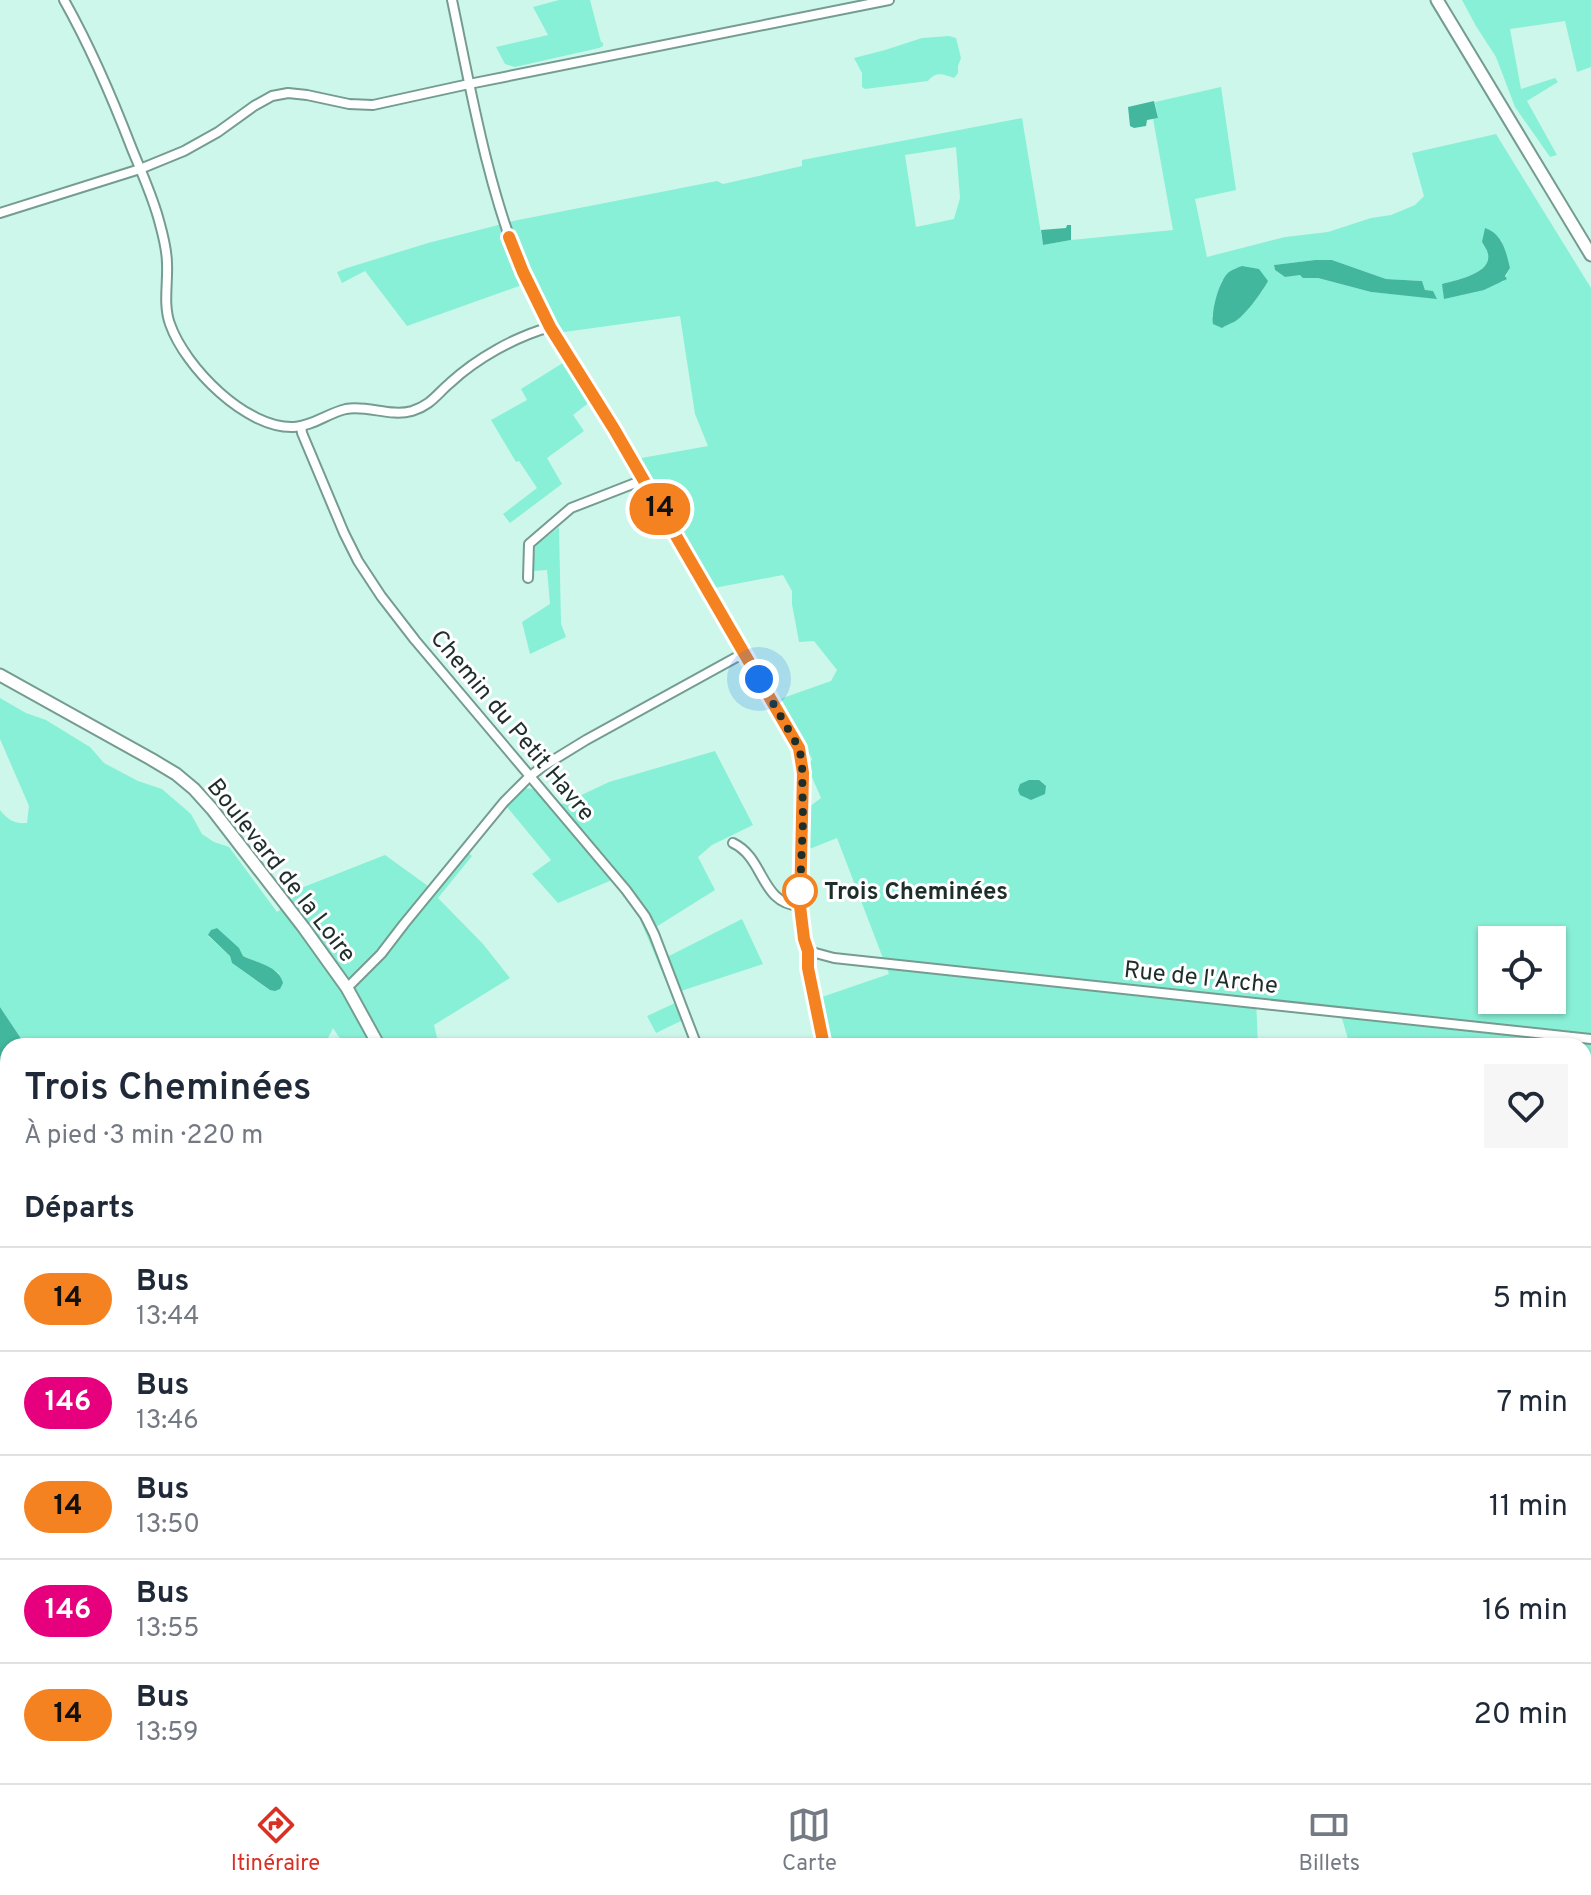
<!DOCTYPE html>
<html lang="fr">
<meta charset="utf-8">
<style>
:root{--surface:#fff;--page:#f6f6f7;--text:#1f2937;--muted:#747a83;--line:#e0e1e3;--accent:#d93025}
body{margin:0;font-family:Overpass,sans-serif;background:var(--page);color:var(--text);height:100vh;display:flex;flex-direction:column;font-size:30px;white-space:nowrap}
*{box-sizing:border-box;margin:0}
p{font-size:26px;color:var(--muted)}
.icon{flex:none;width:44px;height:44px;fill:none;stroke:currentColor;stroke-width:2;stroke-linecap:round;stroke-linejoin:round}
.map{position:relative;flex:1;overflow:hidden}
.panel{position:absolute;left:0px;top:1038px;width:1592px;height:746px;display:flex;flex-direction:column;background:var(--surface);border-radius:24px 24px 0 0;box-shadow:0 2px 6px #0004}
.panel>*{flex:none}
.badge{padding:0 16px;border-radius:26px;font-size:28px;line-height:52px}
.controls{position:absolute;left:1478px;top:926px;display:grid;gap:16px}
.controls a{display:grid;place-items:center;width:88px;height:88px;border-radius:0px;background:var(--surface);box-shadow:0 2px 6px #0004;font-size:40px}
.you{position:absolute;width:40px;height:40px;margin:-20px;border:6px solid #fff;border-radius:50%;background:#1a73e8;box-shadow:0 0 0 12px #1a73e833}
.map>.badge{position:absolute;translate:-50% -50%;box-shadow:0 0 0 4px #fff}
h2{padding:0 24px;font-size:30px;line-height:72px}
.round{display:grid;place-items:center;flex:none;width:84px;height:84px;border-radius:0px;background:var(--page)}
.head{display:flex;align-items:center;justify-content:space-between;height:136px;padding:0 24px}
h1{font-size:38px;font-weight:600;line-height:60px}
ul{padding:0;list-style:none}
li{display:flex;align-items:center;gap:24px;height:104px;padding:0 24px;border-top:2px solid var(--line)}
li div{flex:1}
li b{display:block;font-size:30px}
li em{font-style:normal}
li .badge{min-width:88px;font-weight:700;text-align:center}
.tabs{display:flex;justify-content:space-around;align-items:center;height:112px;border-top:2px solid var(--line);background:var(--surface);font-size:22px;color:var(--muted)}
.tabs a{display:grid;justify-items:center;gap:4px}
.tabs .selected{color:var(--accent)}
.map>svg:first-child{display:block}
.green{fill:#88f0d6;fill-rule:evenodd}
.water{fill:#43b79d}
.lines{fill:none;stroke-linecap:round;stroke-linejoin:round}
.minor-casing{stroke:#759c91;stroke-width:12}
.secondary-casing{stroke:#759c91;stroke-width:15}
.trunk-casing{stroke:#759c91;stroke-width:16}
.minor{stroke:#fff;stroke-width:8}
.secondary{stroke:#fff;stroke-width:11}
.trunk{stroke:#fff;stroke-width:12}
.line-casing{stroke:#fff;stroke-width:18}
.line{stroke:#f58220;stroke-width:12}
.walk{stroke:#1e2e2a;stroke-width:8;stroke-dasharray:0 14.4}
.stop-dot{fill:#fff;stroke:#f58220;stroke-width:4}
.labels{text-anchor:middle;stroke-width:6;stroke-linejoin:round;paint-order:stroke}
.street-label{font-size:24px;fill:#1e2e2a;stroke:#fff}
.stop-label{font-size:24px;font-weight:bold;fill:#1e2e2a;stroke:#fff;text-anchor:start}
</style>
<div class="map">
<svg width="1591" height="1783" viewBox="0 0 1591 1783">
<rect width="100%" height="100%" fill="#cef7eb"/>
<!-- green -->
<g class="green">
<polygon points="559,0 590,0 601,42 603,43 603,46 599,48 515,67 505,64 496,47 548,35 533,7"/>
<polygon points="1462,0 1591,0 1591,67 1577,72 1565,21 1510,29 1521,89 1555,78 1558,82 1527,101 1557,155 1550,157 1515,107 1496,57 1476,26"/>
<path d="M949,36l7,2 5,20 -3,8v7l-4,5c-11,-4 -18,-7 -26,3l-63,8 -3,-2v-14l-8,-15 31,-8 37,-12z"/>
<path d="M1221,87l15,103 -41,9 12,58 78,-20 43,-5 43,-14 20,-3 24,-10 9,-9 -12,-43 84,-19 95,154v904l-7,1v-147h-234l-11,-38 -83,-10 2,48h-430l-9,-48 70,-24 -52,-136 -30,12 2,-43 12,-9 -13,-30 4,-9 -32,-60 51,-18 6,-11 -23,-29 -15,1 -7,-38v-13l-9,-16 -69,13 -78,-129 72,-13 -13,-32 -15,-98 -123,17c-6,-18 -16,-34 -24,-52l-126,45 -42,-55 -23,12 -5,-11 10,-4 81,-25 90,-23 199,-39 6,3 79,-18v-6l220,-42 21,127 28,-5 102,-10 -20,-111 5,-1 -3,-16zM956,147l4,51 -6,21 -38,8 -11,-72zM1501,240l9,28 -7,14h-5l-14,8 -42,-6c13,-4 50,-10 46,-30 -1,-5 -4,-8 -6,-12zM1315,260h17l54,19 36,2 3,9 12,8 -66,-6 -53,-14h-14l-4,-4 -15,3 -10,-7 -1,-5zM1222,280l41,10c-7,8 -22,31 -33,33 -5,1 -13,-4 -18,-6zM1492,940h60v60h-60z"/>
<polygon points="566,361 591,401 573,415 584,431 547,458 562,484 510,523 503,514 537,488 519,461 516,462 491,420 527,400 521,389"/>
<polygon points="559,527 561,624 566,637 530,654 522,622 550,604 547,570 533,571 535,546"/>
<path d="M0,698l26,15 20,7 44,27 14,16 34,18 24,8 29,25 11,20 12,8 15,5 48,65 14,-10 5,-12 89,-35 43,31 33,-40 11,10 -34,42 45,46 27,34 -76,47 5,21h-94l-12,-18 -5,10 3,8h-305l-26,-39v-197c8,10 14,14 27,13l2,-17 -29,-67zM217,928l23,22 3,6 24,10 12,7 2,14c-3,4 -6,3 -11,3l-38,-27 -2,-7 -22,-20 6,-7z"/>
<polygon points="715,751 753,825 712,845 698,857 715,890 656,927 667,957 742,919 763,964 681,991 689,1017 656,1033 647,1016 675,1003 637,912 612,880 558,903 532,874 551,860 507,807 524,788 535,789 554,808 609,782"/>
<polygon points="1591,1229 1591,1783 1063,1783 1062,1776 1584,1776 1584,1231"/>
<polygon points="480,1776 887,1776 900,1783 468,1783"/>
<polygon points="938,1776 1041,1776 1040,1783 947,1783"/>
</g>
<!-- water -->
<g class="water">
<polygon points="1154,101 1158,118 1147,120 1146,126 1134,128 1130,126 1128,107"/>
<polygon points="1067,225 1071,225 1071,240 1043,245 1041,230 1066,228"/>
<path d="M1485,228c18,6 21,24 25,40l-5,8 2,3 -23,11 -40,9 -2,-15c13,-4 50,-10 46,-30 -1,-5 -4,-8 -6,-12z"/>
<polygon points="1315,260 1332,260 1386,279 1422,281 1425,290 1433,291 1437,299 1371,292 1318,278 1303,278 1300,275 1285,277 1275,270 1274,265"/>
<path d="M1242,266l17,3 9,12c-6,11 -23,35 -34,41 -4,2 -8,3 -12,6l-9,-4c-2,-12 6,-44 16,-52 3,-2 10,-5 13,-6z"/>
<polygon points="1029,780 1039,780 1046,786 1045,794 1031,800 1020,795 1018,790 1020,784"/>
<path d="M217,928l22,20 4,8c14,7 36,10 40,27l-3,6 -5,2 -5,-1 -38,-27 -2,-7 -22,-21 3,-5z"/>
<polygon points="0,1007 26,1046 8,1046 8,1776 414,1776 416,1783 0,1783"/>
</g>
<g class="lines">
<!-- minor casing -->
<g class="minor-casing">
<g id="minor">
<path d="M64,0c27,48 48,97 68,149 9,22 19,44 26,68 4,15 9,30 9,47 1,19 -4,41 3,60 15,43 76,105 124,103 19,-1 34,-14 52,-18 22,-4 44,8 66,2 19,-6 24,-16 38,-28 27,-25 65,-46 100,-56"/>
<path d="M452,0c19,91 35,185 70,271 24,57 58,108 92,158l185,319 4,25 -3,133 4,33 4,12v17l16,78"/>
<polyline points="0,213 140,169 184,151 218,132 254,106 272,96 288,93 307,95 349,104 373,105 469,84 889,0"/>
<polyline points="301,426 302,433 344,533 358,561 381,596 415,640 626,890 645,916 654,934 697,1046"/>
<polyline points="528,578 529,544 571,508 643,480"/>
<path d="M733,843c32,15 27,61 67,63"/>
<polyline points="808,951 834,958 1591,1039"/>
<polyline points="347,988 381,954 404,924 504,802 529,777 542,767 586,740 744,653"/>
</g>
</g>
<!-- secondary casing -->
<g class="secondary-casing">
<g id="secondary">
<polyline points="1437,0 1591,255"/>
<polyline points="0,675 151,759 176,774 194,789 212,809 304,928 347,988 379,1046"/>
</g>
</g>
<!-- trunk casing -->
<g class="trunk-casing">
<g id="trunk">
<polyline points="1584,1210 1591,1208"/>
<polyline points="1584,1222 1591,1220"/>
<polyline points="905,1776 916,1783"/>
<polyline points="924,1776 934,1783"/>
<polyline points="1057,1776 1058,1783"/>
<polyline points="397,1783 409,1776"/>
<polyline points="421,1783 433,1776"/>
<polyline points="1043,1783 1045,1776"/>
</g>
</g>
<!-- minor -->
<use href="#minor" class="minor"/>
<!-- secondary -->
<use href="#secondary" class="secondary"/>
<!-- trunk -->
<use href="#trunk" class="trunk"/>
</g>
<g class="lines">
<!-- line casing -->
<g class="line-casing">
<polyline id="line" points="509,237 523,272 550,327 614,429 799,748 803,773 800,906 804,939 808,951 808,968 824,1046"/>
</g>
<!-- line -->
<use href="#line" class="line"/>
<!-- walk -->
<polyline class="walk" points="759,679 799,748 802,761 803,821 800,891"/>
</g>
<!-- markers -->
<circle class="stop-dot" cx="800" cy="891" r="16"/>
<g class="labels">
<!-- street labels -->
<g class="street-label">
<text transform="translate(513 725) rotate(50)" y="8">Chemin du Petit Havre</text>
<text transform="translate(282 870) rotate(52)" y="8">Boulevard de la Loire</text>
<text transform="translate(1201 977) rotate(6)" y="8">Rue de l'Arche</text>
</g>
<!-- stop labels -->
<g class="stop-label">
<text x="824" y="899">Trois Cheminées</text>
</g>
</g>
</svg>
<div class="controls">
<a><svg class="icon" aria-label="locate" viewBox="0 0 24 24"><circle cx="12" cy="12" r="6"/><path d="M12 2v4M12 18v4M2 12h4M18 12h4"/></svg></a>
</div>
<div class="you" style="left:759px;top:679px"></div>
<b class="badge" style="left:660px;top:509px;background:#f58220;color:#111">14</b>
<section class="panel">
<div class="head"><div><h1>Trois Cheminées</h1><p>À pied · 3 min · 220 m</p></div><a class="round"><svg class="icon" aria-label="heart" viewBox="0 0 24 24"><path d="M12 20l-8-8c-3-5 5-10 8-4 3-6 11-1 8 4z"/></svg></a></div>
<h2>Départs</h2>
<ul>
<li><span class="badge" style="background:#f58220;color:#111">14</span><div><b>Bus</b><p>13:44</p></div><em>5 min</em></li>
<li><span class="badge" style="background:#e6007e;color:#fff">146</span><div><b>Bus</b><p>13:46</p></div><em>7 min</em></li>
<li><span class="badge" style="background:#f58220;color:#111">14</span><div><b>Bus</b><p>13:50</p></div><em>11 min</em></li>
<li><span class="badge" style="background:#e6007e;color:#fff">146</span><div><b>Bus</b><p>13:55</p></div><em>16 min</em></li>
<li><span class="badge" style="background:#f58220;color:#111">14</span><div><b>Bus</b><p>13:59</p></div><em>20 min</em></li>
</ul>
</section>
</div>
<nav class="tabs">
<a class="selected"><svg class="icon" aria-label="directions" viewBox="0 0 24 24"><path d="M12 3l9 9-9 9-9-9zM9 14v-3h6M13 9l2 2-2 2"/></svg>Itinéraire</a>
<a><svg class="icon" aria-label="map" viewBox="0 0 24 24"><path d="M3 6l6-2 6 2 6-2v14l-6 2-6-2-6 2zM9 4v14M15 6v14"/></svg>Carte</a>
<a><svg class="icon" aria-label="tickets" viewBox="0 0 24 24"><path d="M3 7h18v10H3zM15 7v10"/></svg>Billets</a>
</nav>
